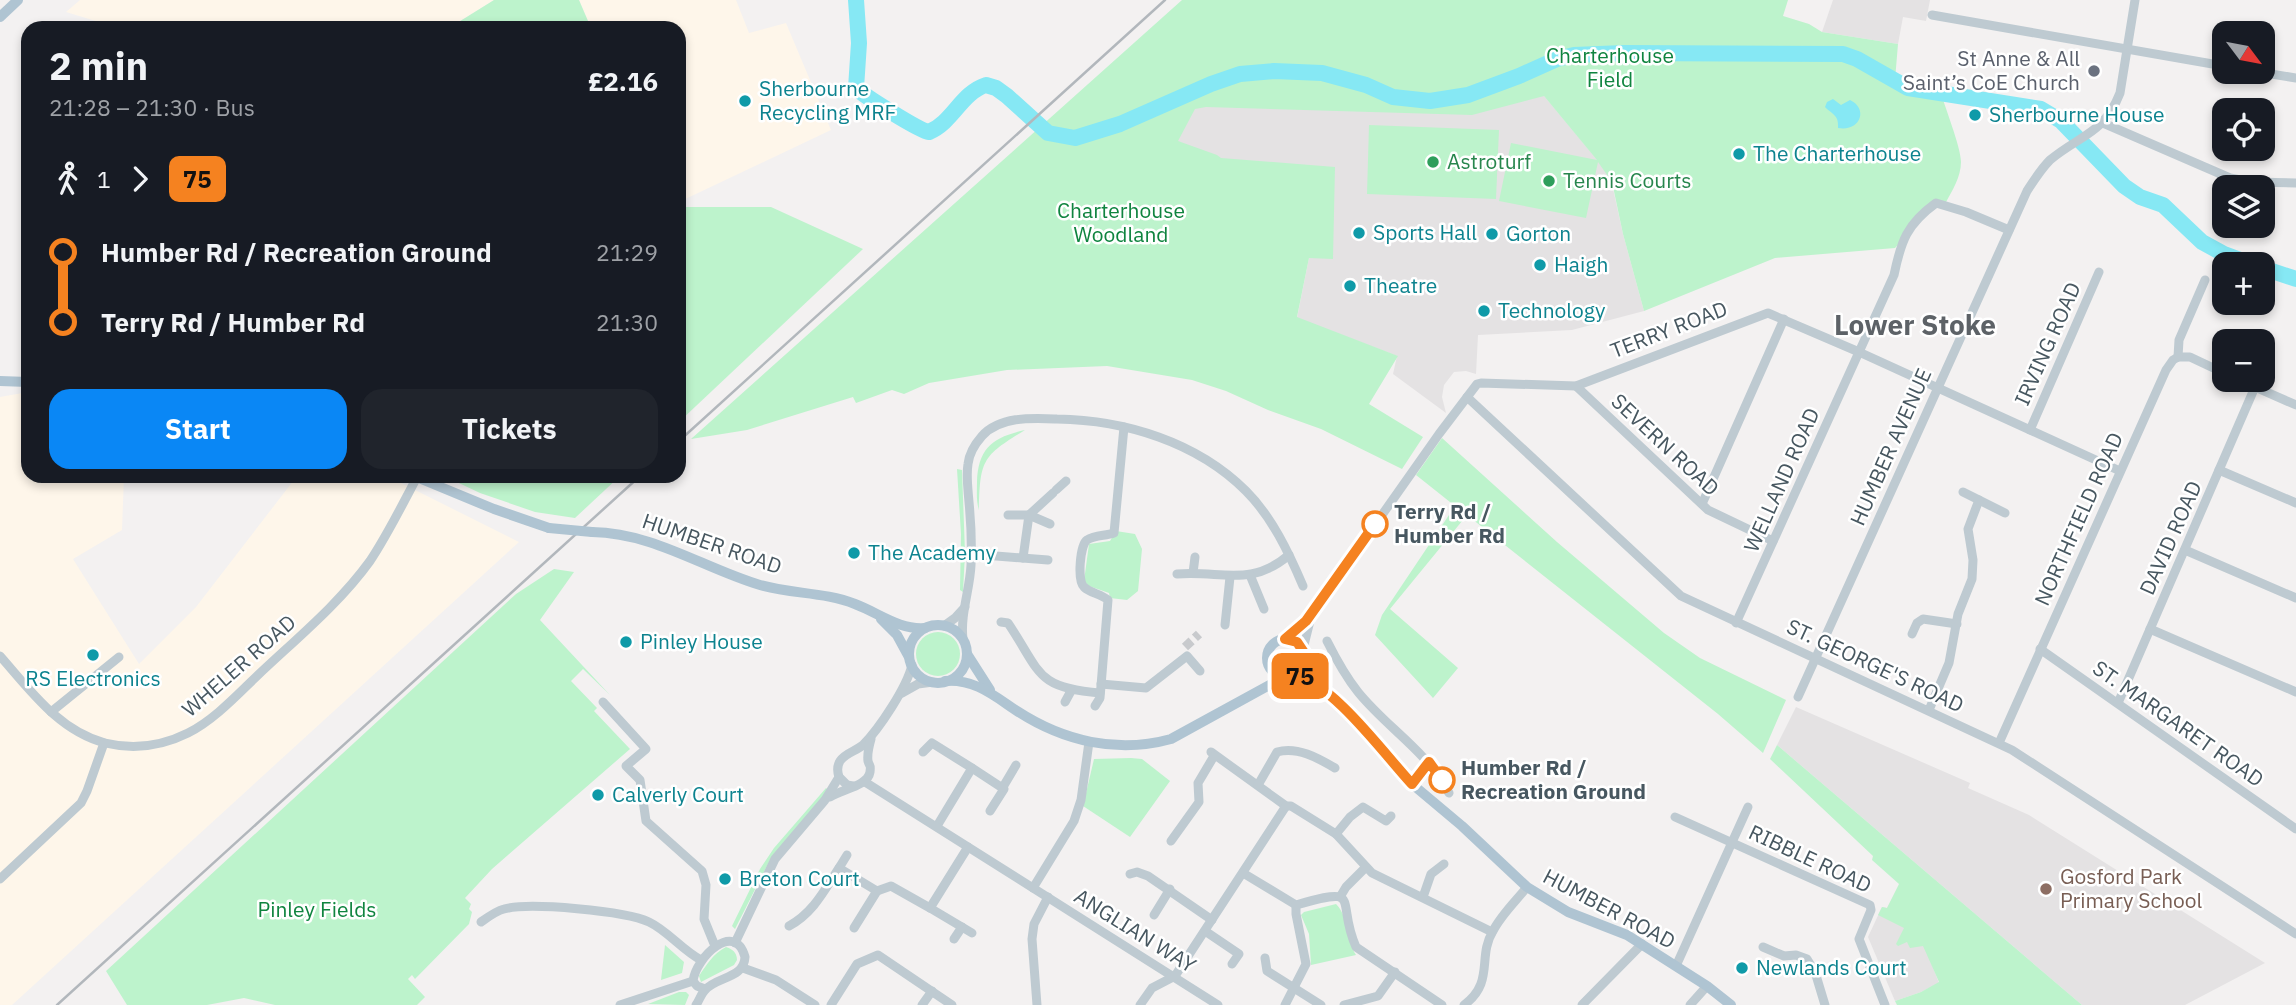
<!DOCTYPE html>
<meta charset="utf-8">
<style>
:root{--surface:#171b24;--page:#20242c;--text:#f1f3f6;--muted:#9ea1a6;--accent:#0a87f5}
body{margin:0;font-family:"IBM Plex Sans",sans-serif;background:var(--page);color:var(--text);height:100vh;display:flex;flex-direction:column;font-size:26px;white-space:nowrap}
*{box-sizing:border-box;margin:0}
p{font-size:23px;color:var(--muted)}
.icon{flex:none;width:38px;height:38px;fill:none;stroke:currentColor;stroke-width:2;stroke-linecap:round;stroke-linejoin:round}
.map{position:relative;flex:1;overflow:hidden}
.side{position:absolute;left:21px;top:21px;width:665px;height:462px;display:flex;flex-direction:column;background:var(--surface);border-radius:21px;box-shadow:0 4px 10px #0003}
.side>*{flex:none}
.badge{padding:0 14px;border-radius:10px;font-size:24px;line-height:46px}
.needle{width:46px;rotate:122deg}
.tools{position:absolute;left:2212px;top:21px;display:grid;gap:14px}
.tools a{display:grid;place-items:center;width:63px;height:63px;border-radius:14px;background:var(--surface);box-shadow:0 4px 10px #0003;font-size:35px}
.map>.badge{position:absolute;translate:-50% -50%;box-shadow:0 0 0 4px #fff}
.legs{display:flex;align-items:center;gap:10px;height:77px;padding:0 28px;font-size:23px}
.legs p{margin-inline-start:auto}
.head{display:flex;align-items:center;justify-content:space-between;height:119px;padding:0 28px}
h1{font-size:38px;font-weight:800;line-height:52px}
.action{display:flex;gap:14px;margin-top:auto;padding:14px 28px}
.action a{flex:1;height:80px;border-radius:21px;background:var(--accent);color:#fff;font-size:28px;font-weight:800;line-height:80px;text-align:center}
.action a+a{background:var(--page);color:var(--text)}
ul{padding:0 28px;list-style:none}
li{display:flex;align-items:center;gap:24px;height:70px;font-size:26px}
li i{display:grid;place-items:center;width:10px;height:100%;margin:0 9px;background:currentColor}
li i::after{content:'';width:18px;height:18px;margin:-9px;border:5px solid;border-radius:50%;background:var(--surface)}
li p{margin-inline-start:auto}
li:first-child i{background:linear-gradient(#0000 50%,currentColor 0)}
li:last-child i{background:linear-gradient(currentColor 50%,#0000 0)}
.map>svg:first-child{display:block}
.commercial{fill:#fef6ea}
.education{fill:#e4e2e3}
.green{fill:#bdf3cc}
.water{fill:#86e8f4}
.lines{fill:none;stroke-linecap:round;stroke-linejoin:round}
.river{stroke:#86e8f4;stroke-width:16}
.minor-tunnel{stroke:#c8cacd;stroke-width:9;stroke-dasharray:9 4.5;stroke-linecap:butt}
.minor{stroke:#becad1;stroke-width:9}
.major{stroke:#afc4d2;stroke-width:10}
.rail{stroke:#b2b7bc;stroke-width:2.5}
.major-bridge{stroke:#afc4d2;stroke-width:10}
.line-1-casing{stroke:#fff;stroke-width:16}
.line-1{stroke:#f58220;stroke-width:10}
.worship-dot{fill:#6b7280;stroke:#fff;stroke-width:2.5}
.culture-dot{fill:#0f9aa8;stroke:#fff;stroke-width:2.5}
.leisure-dot{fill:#2e9e5b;stroke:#fff;stroke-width:2.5}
.stop-1-dot{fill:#fff;stroke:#f58220;stroke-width:3.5}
.education-dot{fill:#8d6e63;stroke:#fff;stroke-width:2.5}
.labels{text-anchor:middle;stroke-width:5;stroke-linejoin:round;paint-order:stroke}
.park-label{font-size:21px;fill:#0f843f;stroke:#fff}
.worship-label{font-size:21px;fill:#5b616d;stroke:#fff;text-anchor:end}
.culture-label{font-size:21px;fill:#0d838f;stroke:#fff;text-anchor:start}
.leisure-label{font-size:21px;fill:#27864d;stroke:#fff;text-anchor:start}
.street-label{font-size:21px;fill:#475760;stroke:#fff}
.stop-label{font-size:21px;font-weight:bold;fill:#475760;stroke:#fff;text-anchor:start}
.education-label{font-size:21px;fill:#785e54;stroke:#fff;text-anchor:start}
.district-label{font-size:28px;font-weight:bold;fill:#5d6267;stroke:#fff}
</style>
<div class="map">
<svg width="2296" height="1005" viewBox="0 0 2296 1005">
<rect width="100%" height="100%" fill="#f3f1f1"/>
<!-- commercial -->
<g class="commercial">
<polygon points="80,0 494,0 449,28 119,28 66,12"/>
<polygon points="579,0 736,0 749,33 786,23 831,130 679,202 679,28 591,28"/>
<polygon points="28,392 28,476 124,476 122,530 73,559 139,664 196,607 297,476 387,476 519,542 12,1005 0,1005 0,397"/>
</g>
<!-- education -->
<g class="education">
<polygon points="1833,0 1930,0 1926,21 1903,17 1898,44 1822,32"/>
<polygon points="1540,91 1610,175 1623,234 1644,311 1572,330 1478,335 1476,374 1466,371 1454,372 1444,385 1442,397 1446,413 1393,374 1397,356 1297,318 1309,258 1333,258 1244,180 1173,147 1181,111 1215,101"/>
<polygon points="1796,707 1970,783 1968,788 2029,815 2265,963 2185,1005 2082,1005 1777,745"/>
<polygon points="1900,884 1939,983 1921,992 1895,1001 1868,937 1882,907 1887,908"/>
</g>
<!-- green -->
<g class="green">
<polygon points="494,0 579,0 591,28 449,28"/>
<path d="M1182,0h606l-5,16 26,8 13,8 76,12 -3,36 44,7c5,18 22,60 22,75 0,15 -9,29 -16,42l-9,-1 -41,45 -120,10 -131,53 -21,-77 -11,-52 -14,-20 -12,56 -87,-17 12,-58 86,17 -53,-64 -72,19 -266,-8 -11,2 -17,32 39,14 4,3 114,9 -2,92 -24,-1 -12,59 101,39 -29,48 54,33 -21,32 -81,-40 -53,-19 -42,-19 -34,-11 -85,-14 -100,4 -78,13 -25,11 -12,-4 -36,13 -3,-6 -106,33 -56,9z"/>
<polygon points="1369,125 1499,130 1496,199 1367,194"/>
<polygon points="679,207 771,207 863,249 679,422"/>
<path d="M1025,430c-42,26 -45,29 -46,80 -3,-9 -2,-19 -2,-28 1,-34 16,-45 48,-52z"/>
<polygon points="1442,438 1557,542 1664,633 1700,658 1786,700 1763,753 1718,714 1467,515 1390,609 1458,668 1433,698 1375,635 1382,615 1455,506 1416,475"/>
<polygon points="957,469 962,470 965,553 963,592 960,590 961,534"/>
<polygon points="444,476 620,476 575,518 535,512 480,493"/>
<polygon points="1116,531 1135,534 1142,549 1138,591 1127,600 1110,598 1109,593 1089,586 1084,581 1089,544 1110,541"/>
<polygon points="554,569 574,572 540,620 610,695 583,669 571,681 597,708 594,711 630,749 492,869 465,898 471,904 469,909 472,912 469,924 415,979 412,975 408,979 425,997 417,1005 275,1005 244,998 207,1005 127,1005 106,971 516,594"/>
<circle cx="938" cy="654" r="22"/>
<polygon points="1777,745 2082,1005 1897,1005 1895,1001 1921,992 1939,982 1923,946 1910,948 1907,942 1898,946 1896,944 1904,928 1878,915 1882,907 1887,908 1899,884 1872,860 1873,856 1770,759"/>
<polygon points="1131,758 1142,759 1170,781 1130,837 1083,806 1094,759"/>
<polygon points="826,788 828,790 825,796 770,860 735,929 732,926 760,869 774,848"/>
<path d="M1336,904c13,13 10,36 20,51l-45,10 -2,-31 -8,-19 3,-3z"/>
<polygon points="665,945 684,962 682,973 661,980"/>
<path d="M726,947c6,2 11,5 11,13l-3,5 -33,17 -2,-6c8,-12 14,-22 27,-29z"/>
<polygon points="679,992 686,992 689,995 685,1005 648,1004"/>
</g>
<!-- water -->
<path class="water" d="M1833,99l8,6 9,-5c19,9 10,32 -12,28 1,-13 -5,-13 -13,-21l2,-5z"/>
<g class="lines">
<!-- river -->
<g class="river">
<path d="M856,0l3,43 -3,45c8,8 64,43 73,44 24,-10 32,-39 57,-47l10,3 11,8 41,37 27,5 45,-14 91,-40 29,-10 34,-3 48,2 44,12 27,12 37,4 38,-6 51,-19 38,-17 17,-4 50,-2 219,1 14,5 51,29 133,21 20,12 63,65 16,11 23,8 39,37 22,12 27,10"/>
<polyline points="2263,268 2296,279"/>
</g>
<!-- minor-tunnel -->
<polyline class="minor-tunnel" points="1185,647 1199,634"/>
<!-- minor -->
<g class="minor">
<polyline points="1932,15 2224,66"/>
<polyline points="2259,72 2296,78"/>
<polyline points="2103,123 2230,178 2251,182 2296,183"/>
<polyline points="2178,357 2179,340 2205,280"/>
<polyline points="2178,357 2190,357 2224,373"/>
<polyline points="2239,380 2296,405"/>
<polyline points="1576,386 1708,510 1773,541"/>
<polyline points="1467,397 1681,596 2012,750 2296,934"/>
<polyline points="2030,430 2099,272"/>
<polyline points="2219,470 2296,503"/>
<polyline points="1056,490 1066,481"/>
<polyline points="1963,492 2005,513"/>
<polyline points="1702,504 1784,319"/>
<polyline points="1008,515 1029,515 1050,524"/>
<polyline points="2185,550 2296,598"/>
<polyline points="971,554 1048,560"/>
<polyline points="1023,558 1029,515 1053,493"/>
<polyline points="1193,573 1195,557"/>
<path d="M1177,574c44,-4 73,14 112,-19"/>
<polyline points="1250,575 1264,609"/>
<path d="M1001,622l7,1c33,49 27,65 92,70"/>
<path d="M1736,623l158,-348c7,-34 13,-51 42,-72l30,9 43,18"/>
<polyline points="1225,625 1230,577"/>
<polyline points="944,626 955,618 965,607"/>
<polyline points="2150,629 2296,692"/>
<polyline points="1912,634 1917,623 1923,619 1957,624"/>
<path d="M963,639c-3,-24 7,-50 8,-74 1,-21 0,-42 -2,-63 -1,-13 -3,-26 -1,-38 1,-10 7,-20 14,-28 18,-20 50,-18 75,-17 68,1 140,23 189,72 26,26 43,62 57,95"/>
<polyline points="1285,639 1300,627 1315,610 1439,434 1477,384 1481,383 1576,386 1768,313 1859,352 2120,471"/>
<path d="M1327,641c9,18 19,36 31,51 30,37 67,57 91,101"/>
<polyline points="1303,649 1310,621"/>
<polyline points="2040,649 2296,829"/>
<path d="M0,656c30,34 59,75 105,87 29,7 57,3 83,-10 26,-13 49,-38 70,-58 38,-36 81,-71 112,-114 18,-27 32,-56 47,-84"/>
<polyline points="1320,661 1333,653"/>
<polyline points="1101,684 1146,688 1187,656 1200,671"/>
<polyline points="902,693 918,684 933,682"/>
<path d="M1798,697l229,-506c7,-11 14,-22 23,-31 30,-25 54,-26 70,-67l15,-93"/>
<polyline points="603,702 646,749 626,766 640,780 646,821 702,871 706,885 704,919 715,946"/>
<polyline points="1065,702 1071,691"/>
<polyline points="2118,703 2255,387"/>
<path d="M1095,706l5,-8 8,-98c-7,-6 -18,-7 -24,-13 -7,-6 -4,-42 3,-47 8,-5 18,-4 27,-7l10,-106"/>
<polyline points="1929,710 1949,663 1958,614 1972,579 1973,560 1968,529 1979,500"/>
<polyline points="51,712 119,657"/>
<polyline points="1999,743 2166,370 2173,360 2178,357"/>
<polyline points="923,752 932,743 972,768 937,826"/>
<polyline points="1211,752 1286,806 1291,806 1336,834 1372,873 1492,932"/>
<polyline points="972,768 1004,789 990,811"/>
<polyline points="865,782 1033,888 1074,821 1081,800 1089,742"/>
<polyline points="1412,784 1429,762"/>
<path d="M1258,785l19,-33c20,-6 41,6 58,16"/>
<path d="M853,786l-6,-1 -8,-8c-2,-6 -2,-11 1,-16 5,-8 16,-10 23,-16 16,-16 44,-58 49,-80"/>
<polyline points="1003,787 1016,765"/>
<path d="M830,797c12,-8 38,-11 40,-25 1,-8 0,-4 -2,-11 -1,-7 1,-15 3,-22"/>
<polyline points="1675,817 1870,905 1871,910 1859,939 1885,1005"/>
<polyline points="1336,834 1350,817 1363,807 1386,821 1391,816"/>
<polyline points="1171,841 1199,802 1198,783 1214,756"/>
<polyline points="968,847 930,908 972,933"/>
<polyline points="839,868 847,855"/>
<path d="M1243,873l53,32c69,-20 39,-5 60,42l86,58"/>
<polyline points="1130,874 1137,872 1148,876 1212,920"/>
<polyline points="0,879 81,803 87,791 104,743"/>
<polyline points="1033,888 1218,1005"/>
<polyline points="1340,897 1346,887 1365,868"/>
<polyline points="1423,897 1431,874 1444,864"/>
<polyline points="1154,915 1170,889"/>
<path d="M481,922c7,-5 15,-11 23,-13 25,-7 122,2 145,13 19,9 33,28 52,38"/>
<path d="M789,926c24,-13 35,-35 50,-58l38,23 14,-5 39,22"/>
<polyline points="854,928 877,891"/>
<polyline points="1205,931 1239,954 1232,964"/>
<polyline points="954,939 962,927"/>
<polyline points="735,943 775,859 825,800 839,777"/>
<polyline points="1763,947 1784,956 1796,955 1807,959 1815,972 1825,1005"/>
<polyline points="1265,958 1267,971 1321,1005"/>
<polyline points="1676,966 1748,807"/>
<polyline points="743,968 776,980 815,1005"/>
<polyline points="620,1005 693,981"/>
<path d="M696,1005c3,-4 5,-11 9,-15 12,-14 39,-11 40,-33 -10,-37 -49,0 -52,24l4,5 8,3"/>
<polyline points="831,1005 857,964 878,955 952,1005"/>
<polyline points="922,1005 932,991"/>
<polyline points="1037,1005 1032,939 1034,924 1048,897"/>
<polyline points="1140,1005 1152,988 1175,976 1286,806"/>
<polyline points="1285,1005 1306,964 1296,914 1296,905"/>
<polyline points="1344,1005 1378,996 1395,972"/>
<path d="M1464,1005c31,-23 13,-48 29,-74 8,-16 23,-30 34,-44"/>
<polyline points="1582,1005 1642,944"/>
<polyline points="1690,1005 1707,986"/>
</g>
<!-- major -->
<g class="major">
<polyline points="0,17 18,0"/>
<polyline points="0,381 28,382"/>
<polyline points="414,476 494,509 549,528"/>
<path d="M592,532c62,1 111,36 168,53 31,9 65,7 95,19 24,9 44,26 70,24"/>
<polyline points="881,619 897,635 909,657"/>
<circle cx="938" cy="654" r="29"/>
<circle cx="1286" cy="658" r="19"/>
<polyline points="967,654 990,690"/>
<polyline points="1305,658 1335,699 1412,784 1462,826 1527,887 1568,912 1627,935 1707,986 1731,1005"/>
<polyline points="1295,675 1307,679 1324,691"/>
<path d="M945,681c30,-2 48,14 72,30 46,30 100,43 154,28l113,-62"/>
</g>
<!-- rail -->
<g class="rail">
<polyline points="679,441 1165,0"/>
<polyline points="57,1005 640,476"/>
</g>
<!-- major-bridge -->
<polyline class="major-bridge" points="549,528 592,532"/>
</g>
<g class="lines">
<!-- line-1 casing -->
<g class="line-1-casing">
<path id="line-1" d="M1375,524l-69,97 -21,18 12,3 8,12 -2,12 -9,9c38,7 91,80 118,109l17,-22 13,18"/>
</g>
<!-- line-1 -->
<use href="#line-1" class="line-1"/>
</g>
<!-- markers -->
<circle class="worship-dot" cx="2094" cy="71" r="7"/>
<g class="culture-dot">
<circle cx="745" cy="101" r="7"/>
<circle cx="1975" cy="115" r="7"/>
<circle cx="1739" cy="154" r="7"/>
<circle cx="1359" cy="233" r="7"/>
<circle cx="1492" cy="234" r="7"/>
<circle cx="1540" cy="265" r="7"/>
<circle cx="1350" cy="286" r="7"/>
<circle cx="1484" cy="311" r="7"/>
<circle cx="854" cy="553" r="7"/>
<circle cx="626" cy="642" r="7"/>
<circle cx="93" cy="655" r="7"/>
<circle cx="598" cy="795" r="7"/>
<circle cx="725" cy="879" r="7"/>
<circle cx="1742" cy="968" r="7"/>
</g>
<g class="leisure-dot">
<circle cx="1433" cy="162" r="7"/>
<circle cx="1549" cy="181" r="7"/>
</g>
<g class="stop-1-dot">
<circle cx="1375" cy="524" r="12"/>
<circle cx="1442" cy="780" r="12"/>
</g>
<circle class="education-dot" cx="2046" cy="889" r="7"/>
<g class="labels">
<!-- park labels -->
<g class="park-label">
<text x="1610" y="63">Charterhouse<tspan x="1610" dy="24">Field</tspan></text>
<text x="1121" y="218">Charterhouse<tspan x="1121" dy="24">Woodland</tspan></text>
<text x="317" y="917">Pinley Fields</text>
</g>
<!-- worship labels -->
<g class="worship-label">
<text x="2080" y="66">St Anne &amp; All<tspan x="2080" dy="24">Saint’s CoE Church</tspan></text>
</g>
<!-- culture labels -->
<g class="culture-label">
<text x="759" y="96">Sherbourne<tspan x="759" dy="24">Recycling MRF</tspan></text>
<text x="1989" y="122">Sherbourne House</text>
<text x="1753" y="161">The Charterhouse</text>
<text x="1373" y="240">Sports Hall</text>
<text x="1506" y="241">Gorton</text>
<text x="1554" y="272">Haigh</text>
<text x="1364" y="293">Theatre</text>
<text x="1498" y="318">Technology</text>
<text x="868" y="560">The Academy</text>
<text x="640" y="649">Pinley House</text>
<text x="93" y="686" text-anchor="middle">RS Electronics</text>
<text x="612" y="802">Calverly Court</text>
<text x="739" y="886">Breton Court</text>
<text x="1756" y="975">Newlands Court</text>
</g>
<!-- leisure labels -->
<g class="leisure-label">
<text x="1447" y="169">Astroturf</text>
<text x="1563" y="188">Tennis Courts</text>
</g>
<!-- street labels -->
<g class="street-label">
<text transform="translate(1669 330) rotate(-21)" y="7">TERRY ROAD</text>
<text transform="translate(2048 344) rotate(-66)" y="7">IRVING ROAD</text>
<text transform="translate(1665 445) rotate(43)" y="7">SEVERN ROAD</text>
<text transform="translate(1891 447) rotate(-66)" y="7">HUMBER AVENUE</text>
<text transform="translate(1782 480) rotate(-66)" y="7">WELLAND ROAD</text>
<text transform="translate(2079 519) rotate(-66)" y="7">NORTHFIELD ROAD</text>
<text transform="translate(2171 538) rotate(-66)" y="7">DAVID ROAD</text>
<text transform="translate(712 544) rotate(19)" y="7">HUMBER ROAD</text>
<text transform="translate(239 666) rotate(-41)" y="7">WHELER ROAD</text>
<text transform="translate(1875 666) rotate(25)" y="7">ST. GEORGE'S ROAD</text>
<text transform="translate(2178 724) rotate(35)" y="7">ST. MARGARET ROAD</text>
<text transform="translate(1810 859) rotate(25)" y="7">RIBBLE ROAD</text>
<text transform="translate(1609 909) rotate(28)" y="7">HUMBER ROAD</text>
<text transform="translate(1135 931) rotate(32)" y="7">ANGLIAN WAY</text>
</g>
<!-- stop labels -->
<g class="stop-label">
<text x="1394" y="519">Terry Rd /<tspan x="1394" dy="24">Humber Rd</tspan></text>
<text x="1461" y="775">Humber Rd /<tspan x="1461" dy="24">Recreation Ground</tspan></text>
</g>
<!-- education labels -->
<g class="education-label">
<text x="2060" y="884">Gosford Park<tspan x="2060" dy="24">Primary School</tspan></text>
</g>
<!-- district labels -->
<g class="district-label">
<text x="1915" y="335">Lower Stoke</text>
</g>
</g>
</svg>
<div class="tools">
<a><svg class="needle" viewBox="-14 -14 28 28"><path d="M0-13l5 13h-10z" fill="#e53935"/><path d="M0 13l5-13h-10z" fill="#9ea1a6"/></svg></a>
<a><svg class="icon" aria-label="locate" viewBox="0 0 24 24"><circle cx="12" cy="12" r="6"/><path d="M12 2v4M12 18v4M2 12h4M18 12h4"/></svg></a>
<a><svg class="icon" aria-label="layers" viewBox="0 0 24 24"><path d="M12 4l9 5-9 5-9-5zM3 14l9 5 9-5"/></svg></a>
<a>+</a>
<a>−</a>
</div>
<b class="badge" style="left:1300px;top:676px;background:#f58220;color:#111">75</b>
<section class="side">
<div class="head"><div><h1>2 min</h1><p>21:28 – 21:30 · Bus</p></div><b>£2.16</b></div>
<div class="legs"><svg class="icon" aria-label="walk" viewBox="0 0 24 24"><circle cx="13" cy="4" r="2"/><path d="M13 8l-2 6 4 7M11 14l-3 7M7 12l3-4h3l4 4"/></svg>1<svg class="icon" aria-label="forward" viewBox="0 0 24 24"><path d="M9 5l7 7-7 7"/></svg><b class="badge" style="background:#f58220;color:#111">75</b></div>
<ul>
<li><i style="color:#f58220"></i><b>Humber Rd / Recreation Ground</b><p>21:29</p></li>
<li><i style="color:#f58220"></i><b>Terry Rd / Humber Rd</b><p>21:30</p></li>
</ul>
<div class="action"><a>Start</a><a>Tickets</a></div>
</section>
</div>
